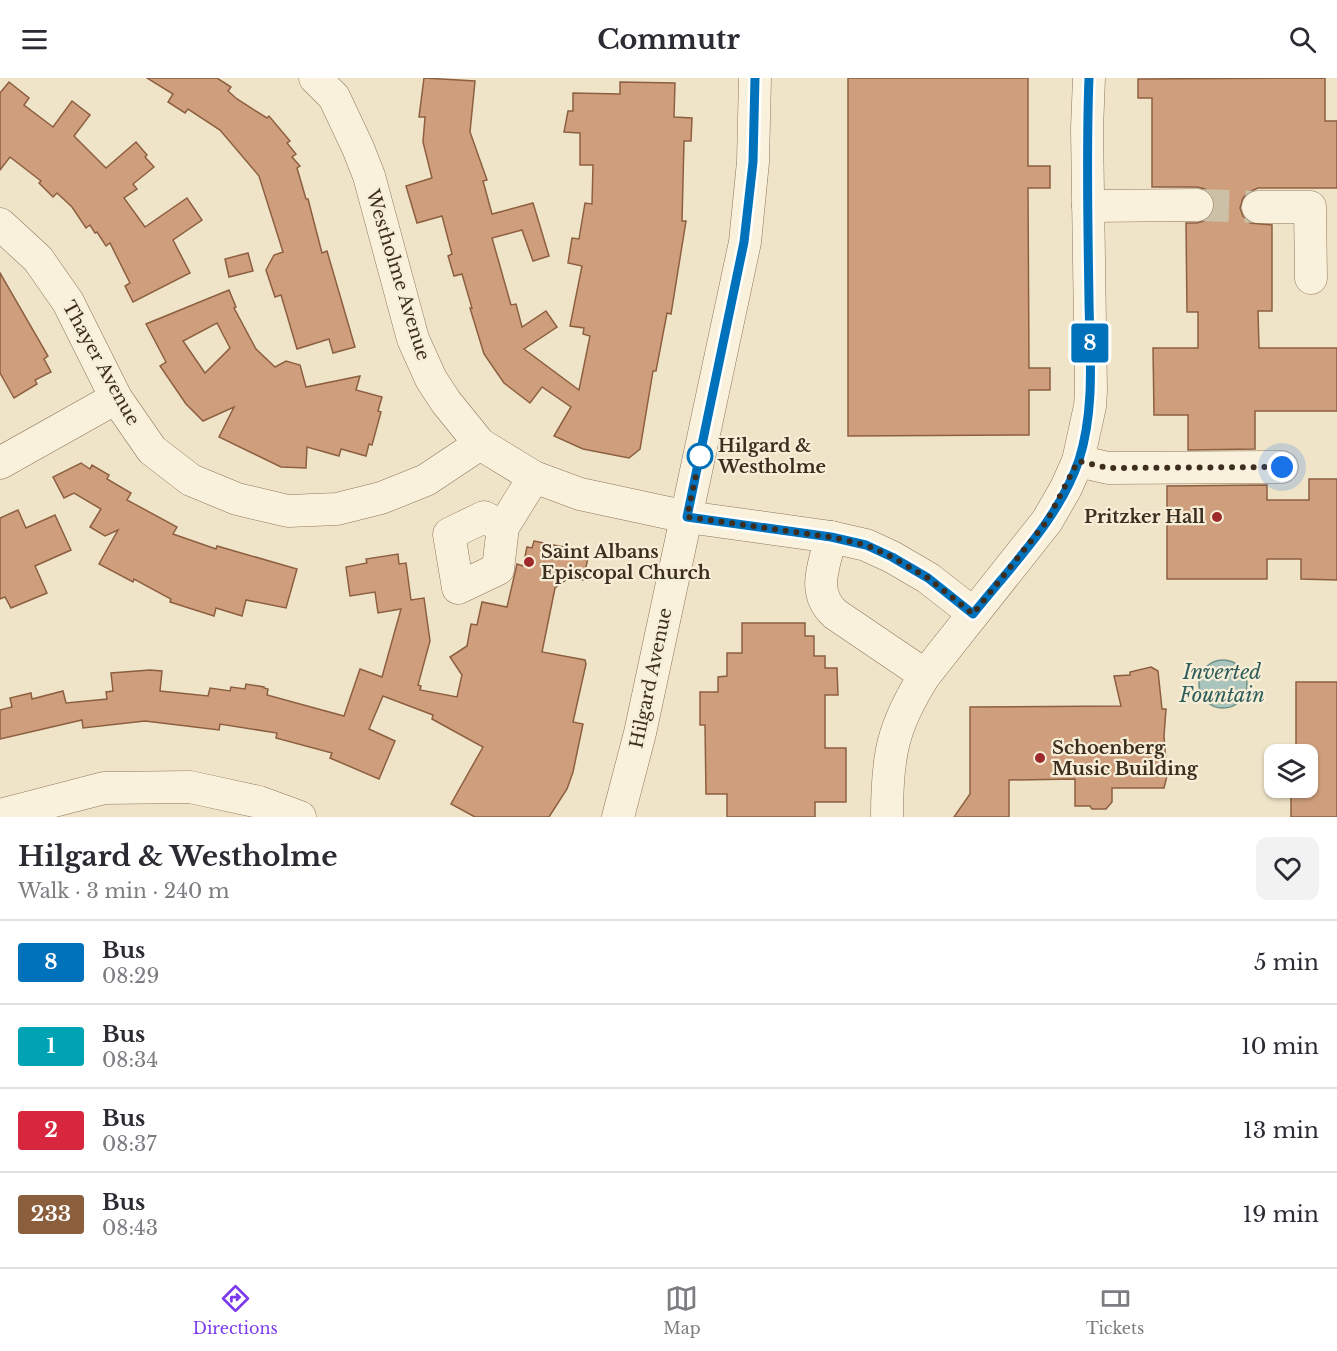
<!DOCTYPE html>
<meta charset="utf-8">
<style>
:root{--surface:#fff;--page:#f2f2f3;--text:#2b2b33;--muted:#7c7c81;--line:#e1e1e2;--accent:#7c3aed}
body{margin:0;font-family:"Libre Baskerville",serif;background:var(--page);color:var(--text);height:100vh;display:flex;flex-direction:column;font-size:22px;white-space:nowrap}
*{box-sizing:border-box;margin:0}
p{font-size:20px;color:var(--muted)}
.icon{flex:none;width:33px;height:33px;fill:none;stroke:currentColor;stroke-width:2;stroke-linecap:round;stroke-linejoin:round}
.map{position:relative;height:739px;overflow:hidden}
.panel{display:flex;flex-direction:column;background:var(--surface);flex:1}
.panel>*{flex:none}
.badge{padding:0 12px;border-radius:4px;font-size:21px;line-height:39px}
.tools{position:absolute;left:1264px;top:666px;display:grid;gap:12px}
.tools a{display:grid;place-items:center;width:54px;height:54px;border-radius:12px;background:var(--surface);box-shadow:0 2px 4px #0004;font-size:30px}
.you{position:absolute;width:30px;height:30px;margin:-15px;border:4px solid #fff;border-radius:50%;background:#1a73e8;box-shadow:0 0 0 9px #1a73e833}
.map>.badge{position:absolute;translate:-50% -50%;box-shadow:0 0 0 3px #fff}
.round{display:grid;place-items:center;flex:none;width:63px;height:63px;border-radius:12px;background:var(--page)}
.summary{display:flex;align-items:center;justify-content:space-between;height:102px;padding:0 18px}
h1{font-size:28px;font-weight:700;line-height:45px}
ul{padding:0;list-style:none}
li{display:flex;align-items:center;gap:18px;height:84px;padding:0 18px;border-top:2px solid var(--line)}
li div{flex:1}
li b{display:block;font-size:22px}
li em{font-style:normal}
li .badge{min-width:66px;font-weight:700;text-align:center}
header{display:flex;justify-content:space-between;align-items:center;height:78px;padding:0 18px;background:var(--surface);font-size:27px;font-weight:700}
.dock{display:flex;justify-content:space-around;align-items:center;height:84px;border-top:2px solid var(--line);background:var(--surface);font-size:16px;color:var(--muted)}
.dock a{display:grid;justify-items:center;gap:3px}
.dock .selected{color:var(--accent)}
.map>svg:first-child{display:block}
.water{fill:#a9c4bc;stroke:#6f938a;stroke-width:1.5}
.building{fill:#cf9f7d;stroke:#8d5f41;stroke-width:1.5;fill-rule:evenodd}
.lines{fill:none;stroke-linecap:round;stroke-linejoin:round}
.minor-tunnel{stroke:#ccc0a6;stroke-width:32;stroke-dasharray:32 16;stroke-linecap:butt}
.minor-casing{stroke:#8d765c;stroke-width:33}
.minor{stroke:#faf1dc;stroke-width:32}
.line-casing{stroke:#fff;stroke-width:14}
.line{stroke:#0072bc;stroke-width:9}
.walk{stroke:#3d2e20;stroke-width:6;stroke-dasharray:0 10.8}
.stop-dot{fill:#fff;stroke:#0072bc;stroke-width:3}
.poi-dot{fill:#9e2a2b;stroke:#f7eed8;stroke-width:2}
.labels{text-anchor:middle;stroke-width:4.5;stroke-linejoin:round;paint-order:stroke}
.street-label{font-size:18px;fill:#3d2e20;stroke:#f7eed8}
.stop-label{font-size:18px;font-weight:bold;fill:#3d2e20;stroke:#f7eed8;text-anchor:start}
.poi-label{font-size:18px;font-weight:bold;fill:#3d2e20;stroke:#f7eed8;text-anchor:start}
.water-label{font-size:20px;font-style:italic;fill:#2f5d5a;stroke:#f7eed8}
</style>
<header><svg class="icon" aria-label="menu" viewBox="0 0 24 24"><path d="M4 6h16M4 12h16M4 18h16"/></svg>Commutr<svg class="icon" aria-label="search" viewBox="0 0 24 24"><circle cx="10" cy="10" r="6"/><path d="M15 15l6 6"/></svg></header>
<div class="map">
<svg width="1337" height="739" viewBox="0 0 1337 739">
<rect width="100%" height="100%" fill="#f0e4c8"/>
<!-- water -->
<circle class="water" cx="1223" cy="606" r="24"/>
<!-- building -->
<g class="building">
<polygon points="147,0 217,0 231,9 228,13 237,21 267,40 269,38 290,63 287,65 296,76 292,79 300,88 297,90 306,121 308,121 322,175 327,173 355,269 333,275 329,261 297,271 281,217 275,219 266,192 274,177 283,174 259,98 220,52 188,31 185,35 168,24 173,16"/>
<polygon points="424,0 475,3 470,54 487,102 483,103 492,136 533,125 549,178 533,183 522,152 492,160 511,227 516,226 522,249 546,233 557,249 524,271 579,312 590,258 583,256 584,250 570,248 582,188 568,185 572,160 579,161 585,125 592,126 593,87 580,87 580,55 564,54 568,33 573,33 573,15 620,16 620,4 675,5 674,39 692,40 691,63 684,63 682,143 686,143 671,236 667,235 656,293 653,293 640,371 629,380 583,371 554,358 571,329 542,309 530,325 504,305 484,276 470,230 472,230 462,196 454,198 448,178 452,176 442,138 417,145 406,108 432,100 423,64 425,39 419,39"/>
<polygon points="848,0 1028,0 1028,88 1050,88 1050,110 1028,110 1029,290 1050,290 1050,312 1029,312 1029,357 848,358"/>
<polygon points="1325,0 1325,43 1337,43 1337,110 1258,110 1249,114 1243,120 1240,130 1243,138 1250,145 1272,147 1272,233 1258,233 1259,270 1337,270 1337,333 1255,333 1255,371 1188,372 1188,337 1154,337 1153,270 1198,270 1198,234 1187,234 1186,145 1197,145 1207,142 1213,135 1215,126 1212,117 1205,111 1197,109 1152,109 1152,20 1138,20 1138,1"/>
<polygon points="9,4 29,20 24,27 53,49 72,23 90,37 74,58 106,90 136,64 147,77 145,79 154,89 133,106 137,111 124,120 145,149 187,120 202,142 173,162 190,195 133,224 125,208 130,205 110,165 106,168 97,154 95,155 90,147 86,150 72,129 57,115 53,119 39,105 41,103 10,79 0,92 0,15"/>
<polygon points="248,175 253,193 229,199 225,181"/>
<polygon points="0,195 48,278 44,281 51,294 35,302 37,306 14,320 0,295"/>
<path d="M229,212l7,17 -2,1 22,41 19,18 11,-6 14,4 6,22 54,-11 -4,14 26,7 -4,14 3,1 -9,33 -3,-1 -3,12 -25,-7 -2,7 -32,-9 -1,21 -25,-1 -62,-30 15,-30 -31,14 -17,-17 -26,-38 6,-4 -20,-38zM217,245l13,25 -25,25 -22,-32z"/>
<polygon points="81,385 90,391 92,387 109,397 107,401 131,415 127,422 177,449 173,456 216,471 217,468 297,491 286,530 246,522 242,538 216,530 214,538 170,524 171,521 134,501 133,504 99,486 118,452 105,458 90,449 101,431 74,415 64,420 53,399"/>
<polygon points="1309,401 1337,401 1337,502 1301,501 1301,481 1267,481 1267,501 1167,501 1167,408 1267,407 1267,422 1309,422"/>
<polygon points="18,432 26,450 55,437 71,472 35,488 47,515 11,530 5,519 0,521 0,440"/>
<polygon points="534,463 564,469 562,475 588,480 583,502 569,500 555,510 542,574 585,582 586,586 573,644 583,646 573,694 567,711 549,739 475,739 451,726 483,669 432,641 433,637 383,618 369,651 395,663 379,701 330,680 332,675 276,660 277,655 220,646 219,652 145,643 83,650 82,642 0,661 0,632 12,629 10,620 31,615 32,621 63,613 66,625 107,621 106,614 113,613 111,595 150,592 162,593 160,613 208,618 210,610 230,613 231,609 245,611 246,606 264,609 264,610 268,611 267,617 344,638 360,591 382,599 401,531 378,535 375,514 350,518 346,489 367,485 366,481 398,476 399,486 406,485 411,522 424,520 430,563 418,607 421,608 420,612 457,619 462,597 450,579 467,568 471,546 477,547 482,524 507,529 517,486 523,488 527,469 532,470"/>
<polygon points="742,545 805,545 805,558 814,558 814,578 825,578 825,590 837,590 838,617 825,617 825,670 846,670 846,724 815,724 815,739 727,739 727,716 706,716 705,647 700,647 700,614 718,614 718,599 727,598 727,575 742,575"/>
<polygon points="1151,589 1158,593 1162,631 1166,631 1164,658 1167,698 1164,710 1112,710 1112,724 1106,731 1092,731 1090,728 1075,728 1075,701 1009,702 1009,739 954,739 970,716 970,629 1121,628 1114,598 1130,597 1130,594"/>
<polygon points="1296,604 1337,604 1337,739 1291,739 1291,710 1308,710 1308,676 1296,676"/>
</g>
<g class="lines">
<!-- minor-tunnel -->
<polyline class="minor-tunnel" points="1197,127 1258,129"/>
<!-- minor casing -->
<g class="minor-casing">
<g id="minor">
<polyline points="315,0 334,19 358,70 369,98 413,261 431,301 446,324 480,366 534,399 580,416 687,439 831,459 866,467 892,479 928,500 973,535"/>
<polyline points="1088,128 1197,127"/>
<polyline points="1258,129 1310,129 1311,200"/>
<polyline points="0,146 38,181 68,224 116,320 152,372 191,402 237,421 288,433 337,431 381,420 426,402 480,366"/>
<polyline points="1078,383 1108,390 1282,389"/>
<polyline points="0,385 116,320"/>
<polyline points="503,449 498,491 458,510 449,456 484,439 503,449 534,399"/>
<path d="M831,459c-7,29 -20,55 4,77l90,61"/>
<polyline points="0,737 104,710 190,709 259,724 300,739"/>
<polyline points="618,739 640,655 745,164 753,84 755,0"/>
<path d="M887,739c0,-61 5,-90 38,-142l122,-154 19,-33 12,-27 12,-55 1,-15 -4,-262 2,-51"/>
</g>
</g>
<!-- minor -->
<use href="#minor" class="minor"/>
</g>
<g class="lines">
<!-- line casing -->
<g class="line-casing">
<path id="line" d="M755,0l-2,84 -9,80 -57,275 144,20 35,8 26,12 36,21 45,36c38,-48 86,-95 106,-154 16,-51 11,-105 10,-158 -1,-75 -3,-149 0,-224"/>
</g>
<!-- line -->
<use href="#line" class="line"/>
<!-- walk -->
<polyline class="walk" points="700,378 687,439 831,459 866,467 892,479 928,500 973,536 1047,443 1078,383 1108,390 1282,389"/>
</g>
<!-- markers -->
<circle class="stop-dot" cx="700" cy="378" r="12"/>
<g class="poi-dot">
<circle cx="1217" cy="439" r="6"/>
<circle cx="529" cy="484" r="6"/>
<circle cx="1040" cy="680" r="6"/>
</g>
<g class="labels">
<!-- street labels -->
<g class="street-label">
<text transform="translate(398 197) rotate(73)" y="6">Westholme Avenue</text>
<text transform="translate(101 285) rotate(61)" y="6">Thayer Avenue</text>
<text transform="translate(651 600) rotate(-78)" y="6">Hilgard Avenue</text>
</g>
<!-- stop labels -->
<g class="stop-label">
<text x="718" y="374">Hilgard &amp;<tspan x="718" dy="21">Westholme</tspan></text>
</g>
<!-- poi labels -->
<g class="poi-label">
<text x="1205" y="445" text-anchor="end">Pritzker Hall</text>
<text x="541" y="480">Saint Albans<tspan x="541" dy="21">Episcopal Church</tspan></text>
<text x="1052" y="676">Schoenberg<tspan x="1052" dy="21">Music Building</tspan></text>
</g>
<!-- water labels -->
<g class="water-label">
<text x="1222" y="601">Inverted<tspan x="1222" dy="23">Fountain</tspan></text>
</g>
</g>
</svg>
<div class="tools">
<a><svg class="icon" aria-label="layers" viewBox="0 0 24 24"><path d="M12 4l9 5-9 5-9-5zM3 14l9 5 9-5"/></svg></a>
</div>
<div class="you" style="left:1282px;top:389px"></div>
<b class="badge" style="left:1090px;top:265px;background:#0072bc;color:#fff">8</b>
</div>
<section class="panel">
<div class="summary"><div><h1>Hilgard &amp; Westholme</h1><p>Walk · 3 min · 240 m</p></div><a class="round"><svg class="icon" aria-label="heart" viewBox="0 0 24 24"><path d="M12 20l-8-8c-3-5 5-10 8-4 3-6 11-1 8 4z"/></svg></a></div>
<ul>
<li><span class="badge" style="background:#0072bc;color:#fff">8</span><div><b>Bus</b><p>08:29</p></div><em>5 min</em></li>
<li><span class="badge" style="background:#00a3b4;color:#fff">1</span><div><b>Bus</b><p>08:34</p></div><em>10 min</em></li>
<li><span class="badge" style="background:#d7263d;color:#fff">2</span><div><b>Bus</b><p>08:37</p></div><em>13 min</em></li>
<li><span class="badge" style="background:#8b5e3c;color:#fff">233</span><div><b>Bus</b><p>08:43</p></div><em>19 min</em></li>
</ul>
</section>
<nav class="dock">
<a class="selected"><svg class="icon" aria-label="directions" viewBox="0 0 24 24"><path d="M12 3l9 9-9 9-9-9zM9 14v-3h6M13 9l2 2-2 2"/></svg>Directions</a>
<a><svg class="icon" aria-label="map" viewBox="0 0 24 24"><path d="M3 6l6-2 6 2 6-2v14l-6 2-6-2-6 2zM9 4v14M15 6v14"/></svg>Map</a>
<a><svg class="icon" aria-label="tickets" viewBox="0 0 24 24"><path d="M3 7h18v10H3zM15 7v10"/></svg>Tickets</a>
</nav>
